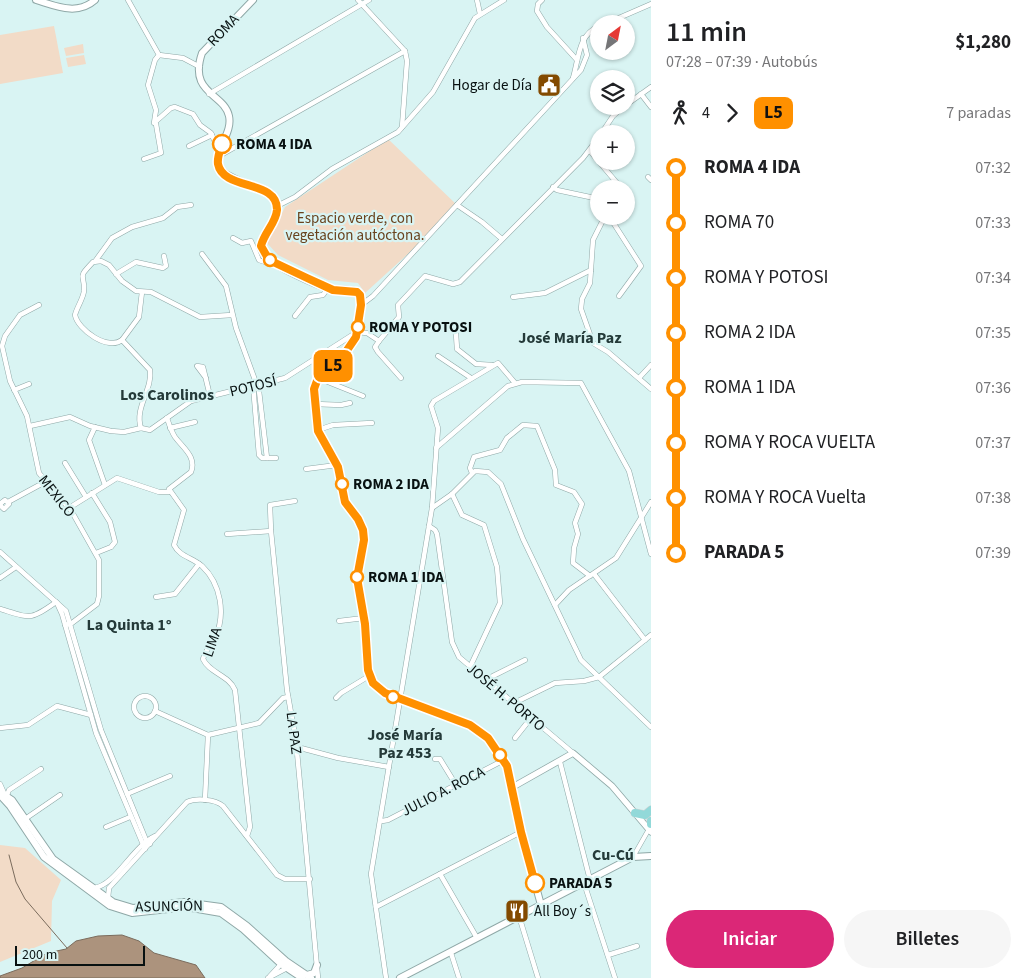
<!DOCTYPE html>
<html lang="es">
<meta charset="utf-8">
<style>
:root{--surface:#fff;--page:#f6f6f6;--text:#202124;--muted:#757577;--accent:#db2777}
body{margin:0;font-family:"Source Sans 3",sans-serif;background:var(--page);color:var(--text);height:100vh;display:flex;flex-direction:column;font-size:19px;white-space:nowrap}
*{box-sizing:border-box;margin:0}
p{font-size:16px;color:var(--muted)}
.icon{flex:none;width:28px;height:28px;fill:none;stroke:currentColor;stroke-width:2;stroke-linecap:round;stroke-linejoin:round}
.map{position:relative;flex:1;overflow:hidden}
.sheet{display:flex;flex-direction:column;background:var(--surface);width:375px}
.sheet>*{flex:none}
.badge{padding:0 10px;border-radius:8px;font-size:18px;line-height:32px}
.needle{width:32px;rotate:32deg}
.tools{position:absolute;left:590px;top:15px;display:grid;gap:10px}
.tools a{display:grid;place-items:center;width:45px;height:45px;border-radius:50%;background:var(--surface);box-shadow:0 1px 4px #0004;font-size:25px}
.scale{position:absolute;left:15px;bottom:12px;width:130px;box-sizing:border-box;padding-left:5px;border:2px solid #081111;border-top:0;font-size:14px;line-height:18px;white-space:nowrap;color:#081111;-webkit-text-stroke:4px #d9f4f3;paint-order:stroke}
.map>.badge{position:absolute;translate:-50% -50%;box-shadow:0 0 0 2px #fff}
.legs{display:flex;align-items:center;gap:8px;height:55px;padding:0 15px;font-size:16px}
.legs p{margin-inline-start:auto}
.head{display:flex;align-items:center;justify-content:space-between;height:85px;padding:0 15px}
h1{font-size:28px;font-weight:600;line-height:38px}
.primary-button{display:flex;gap:10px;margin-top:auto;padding:10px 15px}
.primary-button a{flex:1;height:58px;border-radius:30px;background:var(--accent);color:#fff;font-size:20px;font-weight:600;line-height:58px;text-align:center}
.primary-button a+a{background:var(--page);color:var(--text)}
ul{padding:0 15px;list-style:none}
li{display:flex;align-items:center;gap:18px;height:55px;font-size:19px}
li i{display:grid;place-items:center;width:8px;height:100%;margin:0 6px;background:currentColor}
li i::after{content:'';width:12px;height:12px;margin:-6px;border:4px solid;border-radius:50%;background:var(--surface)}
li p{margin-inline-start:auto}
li:first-child i{background:linear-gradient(#0000 50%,currentColor 0)}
li:last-child i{background:linear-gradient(currentColor 50%,#0000 0)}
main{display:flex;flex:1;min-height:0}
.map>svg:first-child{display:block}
.green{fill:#f2dbc7}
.water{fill:#ac937d;stroke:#7b6c5d}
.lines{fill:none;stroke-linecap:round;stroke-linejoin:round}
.stream{stroke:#7b6c5d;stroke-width:1}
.pedestrian-casing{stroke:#8fa8a7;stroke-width:5}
.minor-casing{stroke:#8fa8a7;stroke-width:5.5}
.tertiary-casing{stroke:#8fa8a7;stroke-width:7}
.secondary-casing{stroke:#8fa8a7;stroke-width:8}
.primary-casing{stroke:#d3d4d4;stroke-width:9}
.pedestrian{stroke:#fff;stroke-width:4}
.minor{stroke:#fff;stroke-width:4.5}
.tertiary{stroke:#fff;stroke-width:5.5}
.secondary{stroke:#fff;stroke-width:6}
.primary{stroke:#92d9d9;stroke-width:8}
.line-1-casing{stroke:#fff;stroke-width:11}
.line-1{stroke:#ff9000;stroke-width:8}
.stop-1-dot{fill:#fff;stroke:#ff9000;stroke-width:2.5}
.labels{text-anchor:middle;stroke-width:4.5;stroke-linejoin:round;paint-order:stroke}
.street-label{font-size:15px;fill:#081111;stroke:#d9f4f3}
.poi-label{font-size:15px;fill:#081111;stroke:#d9f4f3;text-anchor:end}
.stop-label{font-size:15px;font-weight:bold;fill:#081111;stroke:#d9f4f3;text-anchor:start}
.park-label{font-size:15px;fill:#69431e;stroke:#d9f4f3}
.neighbourhood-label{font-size:16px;font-weight:bold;fill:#243a39;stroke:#d9f4f3}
</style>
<main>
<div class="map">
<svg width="651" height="978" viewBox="0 0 651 978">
<rect width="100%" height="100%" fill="#d9f4f3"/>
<!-- green -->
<g class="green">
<polygon points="54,26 63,73 0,84 0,35"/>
<polygon points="83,44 84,53 66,56 64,48"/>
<polygon points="84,55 86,64 68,67 66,58"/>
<polygon points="388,139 457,205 432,232 365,293 358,283 328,280 278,255 267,243 285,207"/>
<polygon points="0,845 25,848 61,880 52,901 51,941 0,962"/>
</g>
<!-- water -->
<polygon class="water" points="122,935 139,941 154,953 196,965 205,978 0,978 0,976 22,968 47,953 66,949 76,941 98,936"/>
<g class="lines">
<!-- stream -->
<polyline class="stream" points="9,855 16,882 25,899 67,948"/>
<!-- pedestrian casing -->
<g class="pedestrian-casing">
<polyline id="pedestrian" points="633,857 649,829"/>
</g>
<!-- minor casing -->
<g class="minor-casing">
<g id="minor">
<polyline points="128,0 159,55 155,60 148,85 156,110 154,123 171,108 175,107 193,114 200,125 211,133 215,142 222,144"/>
<polyline points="358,0 405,51 407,61 402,127"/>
<polyline points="477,0 480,14"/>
<polyline points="542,0 538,4 537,11 547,27 577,60"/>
<polyline points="605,24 651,4"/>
<polyline points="159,55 183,58 200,67"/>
<path d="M573,78c6,-20 5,-43 26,-52"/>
<polyline points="209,94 369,0"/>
<polyline points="641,94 651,107"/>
<polyline points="626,105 651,87"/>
<polyline points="601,134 613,116 624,106"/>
<polyline points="189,146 212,135"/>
<polyline points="590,151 622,189"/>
<polyline points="219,156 405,51"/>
<polyline points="144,159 161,153 156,124"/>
<polyline points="648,177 651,180"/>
<polyline points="553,187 557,190 599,199"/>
<polyline points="457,205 482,222 502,239"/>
<polyline points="277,206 295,197 332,169 398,132 433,92 475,18 504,0"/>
<polyline points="605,216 593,240 590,283 582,299 581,309 593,343 608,352 651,389"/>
<polyline points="609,216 641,266 619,296"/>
<polyline points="233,238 242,243 251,241 259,260 265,262 269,260"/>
<polyline points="202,254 226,286 236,328 259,391 267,458"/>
<polyline points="96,260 112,238 132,227 163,218 177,207 191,205"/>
<polyline points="116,274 136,262 163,268 166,266 164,256"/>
<polyline points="513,297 545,293 591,270"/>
<polyline points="39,305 20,315 5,336 2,346 10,381 27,416 39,473 72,512 99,560 99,596 97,604 72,623 65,625"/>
<polyline points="361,305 373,296 581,70 587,55 583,38"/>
<polyline points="295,316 310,297 323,295 328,288"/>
<polyline points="434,325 453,329 456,334 457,349 476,364 492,365"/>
<polyline points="122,340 139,317 142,292"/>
<polyline points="379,341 375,347 378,352 401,378"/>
<polyline points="438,356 471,378"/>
<polyline points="206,378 197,366 203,367 210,396"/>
<polyline points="318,378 363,396"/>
<polyline points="639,378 651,365"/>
<polyline points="253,385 259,455 262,458 276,458"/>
<polyline points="14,390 29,384"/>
<polyline points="315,404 341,405 350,403"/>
<path d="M167,418c2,6 4,13 8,19 8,11 22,20 16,35l-22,17 15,21 -10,35c6,12 18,12 28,21 19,18 24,48 13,72 -4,7 -10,13 -12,21 6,14 26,16 32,31l15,137 -3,9"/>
<polyline points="30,426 70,417 90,426 111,431 124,432 141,428 150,430 191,401 285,378 357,332 367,333 379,341 399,317 398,305 425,276 453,284 460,282 583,158 599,137"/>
<polyline points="95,427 89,440 105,485"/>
<path d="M141,428c-7,-20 12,-39 9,-58l-28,-30c-14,11 -44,-10 -47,-25 2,-8 8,-16 9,-24 1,-19 -8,-11 9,-29l8,-1 8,4 13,16 14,10 15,1 49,25 32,-2"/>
<polyline points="170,428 195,422"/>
<polyline points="318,430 333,425 372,423"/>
<polyline points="436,448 508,386 522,382 581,383 629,471 651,554"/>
<polyline points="65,463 86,497"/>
<polyline points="306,469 337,465"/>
<polyline points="472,473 470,468 474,457 500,450 507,438 523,425 537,426 555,470 556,485 574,492 582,504 575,523 578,534 574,548 573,563 590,576"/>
<polyline points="92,493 110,522 115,542 111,547 96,553"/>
<polyline points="452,494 462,515 484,525 497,567 500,603 470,667"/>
<polyline points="8,502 45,482"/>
<polyline points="0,504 5,500 9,504 4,509 0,505"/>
<polyline points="69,508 117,478 159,492 169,492"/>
<polyline points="432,508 452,494 475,471 488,472 501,484 523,539 581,660 651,727"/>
<polyline points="429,526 435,530 437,534 452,642 459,657 573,753"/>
<polyline points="271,531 270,505 295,501"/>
<polyline points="227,534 271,531 287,690 296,741 318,978"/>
<polyline points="0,552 66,611 101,730 146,840 150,844"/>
<polyline points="594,574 645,640"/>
<polyline points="0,578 16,567"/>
<polyline points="156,597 175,594 199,564"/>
<polyline points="57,603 62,614 96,733 145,849"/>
<polyline points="555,605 569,590 616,558 651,502"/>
<path d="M0,609c30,9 30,12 56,-7"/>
<polyline points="339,621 364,618"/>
<polyline points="488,682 493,676 525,660"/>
<circle cx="145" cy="707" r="11"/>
<polyline points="336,698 341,693 369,676"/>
<polyline points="514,703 555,683 584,681 599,677 651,635"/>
<polyline points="155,711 208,735 259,723 283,698 288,697"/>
<polyline points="0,728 28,725 57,706 91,715"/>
<polyline points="515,738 531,718"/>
<polyline points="297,747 338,758 389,767"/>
<polyline points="435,759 440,759 456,785"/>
<polyline points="560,762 590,880"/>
<polyline points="0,784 4,793"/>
<polyline points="127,794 170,776"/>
<polyline points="7,795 9,790 41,769"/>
<polyline points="205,800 208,735"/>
<polyline points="25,819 60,795"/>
<polyline points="382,821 388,820 504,760"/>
<polyline points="106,827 130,817"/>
<polyline points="440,874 477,938"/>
<polyline points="584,883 615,978"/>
<path d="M94,888c22,-3 38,-41 61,-52"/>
<path d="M108,898l1,-10 78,-86c9,-4 28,-3 36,4l54,69 8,4h25"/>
<polyline points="376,907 521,832"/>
<polyline points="519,916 538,978"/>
<polyline points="451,953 459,978"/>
<polyline points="608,955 637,946"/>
<polyline points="270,976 282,963"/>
<polyline points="268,978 289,967"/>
<polyline points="386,978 371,874 432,508 438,428 431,406 434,401 498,363 515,383"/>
</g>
</g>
<!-- tertiary casing -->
<g class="tertiary-casing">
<polyline id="tertiary" points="511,788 573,753 612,786 651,832"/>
</g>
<!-- secondary casing -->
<g class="secondary-casing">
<g id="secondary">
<path d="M36,0c20,6 41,16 59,0"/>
<path d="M253,0l-51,53c-14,41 22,40 27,63 4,18 -16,34 -9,53 13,16 58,17 57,41 -1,13 -13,23 -16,36 1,5 3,10 8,13 10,9 47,26 61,30 10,3 22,-3 30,6l1,10 -5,32 -15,22 -23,19 -4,11 4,42 20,36 7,35 13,17 5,11v18l-6,30 8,46 2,46 6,13 12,10 85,32 18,13 19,28 14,66 20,73"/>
<polyline points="0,792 12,800 53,859 113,902 133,908 184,902 221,907 247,926 286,961 311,978"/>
<polyline points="0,795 10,806 44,857 110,906 132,913 186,907 221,913 243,929 281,964 302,978"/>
<polyline points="307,975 314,973 317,965"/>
<polyline points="400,978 633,857 651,856"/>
</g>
</g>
<!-- primary casing -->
<g class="primary-casing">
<g id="primary">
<polyline points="635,813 645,815 651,810"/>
<polyline points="651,821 651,824"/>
</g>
</g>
<!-- pedestrian -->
<use href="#pedestrian" class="pedestrian"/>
<!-- minor -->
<use href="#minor" class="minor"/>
<!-- tertiary -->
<use href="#tertiary" class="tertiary"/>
<!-- secondary -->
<use href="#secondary" class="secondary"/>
<!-- primary -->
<use href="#primary" class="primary"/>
</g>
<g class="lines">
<!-- line-1 casing -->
<g class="line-1-casing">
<path id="line-1" d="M222,144c-2,7 -5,13 -4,20 5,27 60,15 59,46 -1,13 -13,23 -16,36l8,14 38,18 26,12 24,2 3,3 1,10 -5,32 -15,22 -23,19 -4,11 4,42 20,36 7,35 13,17 5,11 1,10 -7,38 8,46 3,46 5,13 12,10 85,32 18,13 19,28 14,66 14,51"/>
</g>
<!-- line-1 -->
<use href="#line-1" class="line-1"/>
</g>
<!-- icons -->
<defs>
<g id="civic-square" transform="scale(1.25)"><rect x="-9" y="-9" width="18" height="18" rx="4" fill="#834a00" stroke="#d9f4f3"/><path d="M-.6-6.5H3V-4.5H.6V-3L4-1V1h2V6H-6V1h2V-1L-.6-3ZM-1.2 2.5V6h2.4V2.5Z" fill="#fff"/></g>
<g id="restaurant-square" transform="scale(1.25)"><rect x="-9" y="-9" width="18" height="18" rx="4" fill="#834a00" stroke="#d9f4f3"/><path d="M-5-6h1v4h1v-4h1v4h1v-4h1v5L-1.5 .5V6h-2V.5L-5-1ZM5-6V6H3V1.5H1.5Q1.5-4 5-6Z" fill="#fff"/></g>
</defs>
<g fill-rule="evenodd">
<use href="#civic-square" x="549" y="85"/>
<use href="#restaurant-square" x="517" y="911"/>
</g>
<!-- markers -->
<g class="stop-1-dot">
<circle cx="222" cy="144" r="9"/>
<circle cx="270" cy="260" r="6"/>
<circle cx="358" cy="327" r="6"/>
<circle cx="342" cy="484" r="6"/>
<circle cx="357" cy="577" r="6"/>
<circle cx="393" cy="697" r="6"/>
<circle cx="500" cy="755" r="6"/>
<circle cx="535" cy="883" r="9"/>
</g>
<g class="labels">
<!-- street labels -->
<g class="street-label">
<text transform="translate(223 30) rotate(-46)" y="5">ROMA</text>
<text transform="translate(253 386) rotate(-14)" y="5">POTOSÍ</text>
<text transform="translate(57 496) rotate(52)" y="5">MEXICO</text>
<text transform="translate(212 642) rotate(-71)" y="5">LIMA</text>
<text transform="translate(506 697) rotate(40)" y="5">JOSÉ H. PORTO</text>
<text transform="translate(294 733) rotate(83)" y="5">LA PAZ</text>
<text transform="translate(443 791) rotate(-27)" y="5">JULIO A. ROCA</text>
<text transform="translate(169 906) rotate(-1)" y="5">ASUNCIÓN</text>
</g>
<!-- poi labels -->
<g class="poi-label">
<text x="532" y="90">Hogar de Día</text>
<text x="534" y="916" text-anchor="start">All Boy´s</text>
</g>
<!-- stop labels -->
<g class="stop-label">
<text x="236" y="149">ROMA 4 IDA</text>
<text x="369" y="332">ROMA Y POTOSI</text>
<text x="353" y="489">ROMA 2 IDA</text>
<text x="368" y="582">ROMA 1 IDA</text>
<text x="549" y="888">PARADA 5</text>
</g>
<!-- park labels -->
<g class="park-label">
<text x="355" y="223">Espacio verde, con<tspan x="355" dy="17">vegetación autóctona.</tspan></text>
</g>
<!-- neighbourhood labels -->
<g class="neighbourhood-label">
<text x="570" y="343">José María Paz</text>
<text x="167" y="400">Los Carolinos</text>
<text x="129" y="630">La Quinta 1°</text>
<text x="405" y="740">José María<tspan x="405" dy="18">Paz 453</tspan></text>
<text x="613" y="860">Cu-Cú</text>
</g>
</g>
</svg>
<div class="tools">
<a><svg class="needle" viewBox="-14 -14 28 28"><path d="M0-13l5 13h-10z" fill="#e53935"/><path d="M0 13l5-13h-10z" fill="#757577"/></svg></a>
<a><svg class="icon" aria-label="layers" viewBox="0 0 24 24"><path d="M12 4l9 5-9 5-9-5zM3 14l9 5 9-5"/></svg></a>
<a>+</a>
<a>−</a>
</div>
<div class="scale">200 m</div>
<b class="badge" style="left:333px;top:366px;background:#ff9000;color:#111">L5</b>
</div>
<section class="sheet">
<div class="head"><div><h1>11 min</h1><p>07:28 – 07:39 · Autobús</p></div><b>$1,280</b></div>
<div class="legs"><svg class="icon" aria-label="walk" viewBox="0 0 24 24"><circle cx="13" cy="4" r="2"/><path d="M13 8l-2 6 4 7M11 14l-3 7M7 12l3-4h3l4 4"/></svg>4<svg class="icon" aria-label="forward" viewBox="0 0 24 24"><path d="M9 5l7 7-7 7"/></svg><b class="badge" style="background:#ff9000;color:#111">L5</b><p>7 paradas</p></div>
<ul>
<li><i style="color:#ff9000"></i><b>ROMA 4 IDA</b><p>07:32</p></li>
<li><i style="color:#ff9000"></i><span>ROMA 70</span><p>07:33</p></li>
<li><i style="color:#ff9000"></i><span>ROMA Y POTOSI</span><p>07:34</p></li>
<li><i style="color:#ff9000"></i><span>ROMA 2 IDA</span><p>07:35</p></li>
<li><i style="color:#ff9000"></i><span>ROMA 1 IDA</span><p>07:36</p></li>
<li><i style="color:#ff9000"></i><span>ROMA Y ROCA VUELTA</span><p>07:37</p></li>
<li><i style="color:#ff9000"></i><span>ROMA Y ROCA Vuelta</span><p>07:38</p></li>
<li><i style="color:#ff9000"></i><b>PARADA 5</b><p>07:39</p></li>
</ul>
<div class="primary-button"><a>Iniciar</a><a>Billetes</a></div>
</section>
</main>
